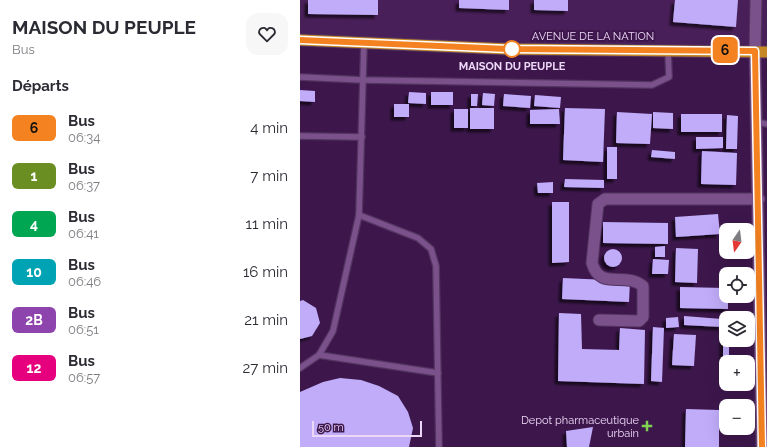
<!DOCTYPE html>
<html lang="fr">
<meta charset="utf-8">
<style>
:root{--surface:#fff;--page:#f7f7f7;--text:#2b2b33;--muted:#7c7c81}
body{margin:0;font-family:Raleway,sans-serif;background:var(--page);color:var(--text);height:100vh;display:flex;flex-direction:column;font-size:15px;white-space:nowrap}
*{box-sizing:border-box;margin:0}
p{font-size:13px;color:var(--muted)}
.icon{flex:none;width:22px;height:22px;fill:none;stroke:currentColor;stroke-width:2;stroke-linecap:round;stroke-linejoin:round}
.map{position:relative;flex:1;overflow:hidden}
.details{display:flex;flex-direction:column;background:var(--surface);width:300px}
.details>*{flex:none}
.badge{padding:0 8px;border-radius:6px;font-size:14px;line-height:26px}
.needle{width:26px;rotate:194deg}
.tools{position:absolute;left:419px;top:223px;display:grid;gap:8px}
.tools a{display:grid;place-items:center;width:36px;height:36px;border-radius:8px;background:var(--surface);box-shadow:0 4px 16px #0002;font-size:20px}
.scale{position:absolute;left:12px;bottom:10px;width:110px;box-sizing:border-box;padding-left:4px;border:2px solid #edd7f7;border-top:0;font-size:11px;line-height:14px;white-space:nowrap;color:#edd7f7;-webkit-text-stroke:3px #3d174c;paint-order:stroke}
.map>.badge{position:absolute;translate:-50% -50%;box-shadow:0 0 0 2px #fff}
h2{padding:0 12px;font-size:15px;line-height:36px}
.round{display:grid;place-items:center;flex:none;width:42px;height:42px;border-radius:12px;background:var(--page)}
.overview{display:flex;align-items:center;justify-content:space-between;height:68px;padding:0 12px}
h1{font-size:19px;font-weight:700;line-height:30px}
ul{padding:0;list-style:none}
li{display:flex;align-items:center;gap:12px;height:48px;padding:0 12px}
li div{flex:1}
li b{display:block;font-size:15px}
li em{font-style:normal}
li .badge{min-width:44px;font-weight:700;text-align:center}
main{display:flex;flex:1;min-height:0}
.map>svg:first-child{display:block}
.built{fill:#491f59}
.building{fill:#c0acf9;filter:url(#shadow)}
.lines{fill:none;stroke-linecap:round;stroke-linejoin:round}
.service-casing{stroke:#533460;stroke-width:8}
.minor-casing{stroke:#533460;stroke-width:13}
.trunk-casing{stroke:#533460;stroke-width:13}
.service{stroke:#7a518a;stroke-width:5.5}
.minor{stroke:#7a518a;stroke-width:11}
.trunk{stroke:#c68825;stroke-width:11}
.line-casing{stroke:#fff;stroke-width:9}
.line{stroke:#f58220;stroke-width:6}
.stop-dot{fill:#fff;stroke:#f58220;stroke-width:2}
.poi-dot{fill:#80d051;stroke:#3d174c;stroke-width:1.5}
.labels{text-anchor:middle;stroke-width:4;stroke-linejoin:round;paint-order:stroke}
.street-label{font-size:11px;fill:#edd7f7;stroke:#3d174c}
.stop-label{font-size:11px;font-weight:bold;fill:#edd7f7;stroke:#3d174c}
.poi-label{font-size:11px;fill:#edd7f7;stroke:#3d174c;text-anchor:end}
</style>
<main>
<section class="details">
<div class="overview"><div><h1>MAISON DU PEUPLE</h1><p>Bus</p></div><a class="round"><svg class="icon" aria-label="heart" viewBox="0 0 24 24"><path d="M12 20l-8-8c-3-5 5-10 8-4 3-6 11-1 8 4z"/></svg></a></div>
<h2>Départs</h2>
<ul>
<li><span class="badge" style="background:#f58220;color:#111">6</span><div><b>Bus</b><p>06:34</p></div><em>4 min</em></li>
<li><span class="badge" style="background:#6b8e23;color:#fff">1</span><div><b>Bus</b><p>06:37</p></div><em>7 min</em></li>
<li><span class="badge" style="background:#00a651;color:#fff">4</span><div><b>Bus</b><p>06:41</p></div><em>11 min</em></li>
<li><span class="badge" style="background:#00a3b4;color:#fff">10</span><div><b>Bus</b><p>06:46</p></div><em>16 min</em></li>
<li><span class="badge" style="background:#8e44ad;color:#fff">2B</span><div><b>Bus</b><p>06:51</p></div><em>21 min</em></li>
<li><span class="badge" style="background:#e6007e;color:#fff">12</span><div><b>Bus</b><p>06:57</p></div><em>27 min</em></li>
</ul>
</section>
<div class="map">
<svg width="467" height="447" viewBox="0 0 467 447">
<defs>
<filter id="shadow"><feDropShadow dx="-3.5" dy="3.5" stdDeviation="1" flood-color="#0009"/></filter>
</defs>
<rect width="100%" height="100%" fill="#3d174c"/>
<!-- built -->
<polygon class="built" points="0,0 467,0 467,52 0,40"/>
<!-- building -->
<g class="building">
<polygon points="8,0 78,0 78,15 8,14"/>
<polygon points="159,0 209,0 209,10 159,8"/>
<polygon points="234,0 268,0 268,11 234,10"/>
<polygon points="375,0 438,0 436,27 373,22"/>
<polygon points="0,90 15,91 15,102 0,101"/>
<polygon points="109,92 126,93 126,104 108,103"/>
<rect x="131" y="92" width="22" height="13"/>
<polygon points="183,93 195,94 194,106 182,105"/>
<polygon points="171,94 178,94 177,106 171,106"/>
<polygon points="204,94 231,96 230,108 203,106"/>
<polygon points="235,95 261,97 260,108 234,106"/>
<rect x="94" y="104" width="15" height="13"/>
<rect x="170" y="108" width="24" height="21"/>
<polygon points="265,108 305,109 303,162 263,160"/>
<rect x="154" y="109" width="14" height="19"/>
<polygon points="259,109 260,124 230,124 230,110"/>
<polygon points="317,112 352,114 350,144 316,143"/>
<polygon points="353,112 373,113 373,129 353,128"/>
<rect x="381" y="114" width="41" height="18"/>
<polygon points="427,115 438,116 437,149 426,149"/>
<polygon points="396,137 423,137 423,148 396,149"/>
<rect x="307" y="147" width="10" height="32"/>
<polygon points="352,150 375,152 375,159 351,157"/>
<polygon points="402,151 437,153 436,185 401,184"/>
<polygon points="265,179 304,180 304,188 264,187"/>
<polygon points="253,182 253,193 238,193 237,183"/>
<polygon points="252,202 269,202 269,262 252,263"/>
<polygon points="418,214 420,234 376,237 375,217"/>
<polygon points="303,222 368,223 368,244 303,243"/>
<polygon points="365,246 365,257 355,257 355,247"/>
<polygon points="376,248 398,249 397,283 375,282"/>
<circle cx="313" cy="258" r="9"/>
<polygon points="353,259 369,260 368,274 352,274"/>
<polygon points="263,278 330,281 329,302 262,299"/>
<polygon points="380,287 426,288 426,296 428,296 428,309 380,308"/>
<polygon points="3,300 16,308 20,323 12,336 0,339 0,301"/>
<polygon points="259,313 281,314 282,349 319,350 320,328 345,330 344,384 258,381"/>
<polygon points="384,316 422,319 422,327 384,325"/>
<polygon points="378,317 379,327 366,328 366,318"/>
<polygon points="353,327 364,328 362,382 351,381"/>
<polygon points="374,334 396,335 394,366 372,365"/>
<polygon points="423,337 426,337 426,340 429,340 429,362 426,362 426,364 423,364"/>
<polygon points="40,378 61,380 79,386 98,396 108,412 113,428 109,447 0,447 0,392 23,382"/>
<polygon points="386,409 419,410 419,447 385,447"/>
<polygon points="293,427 289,447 267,447 266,431"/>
</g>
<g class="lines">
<!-- service casing -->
<g class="service-casing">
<g id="service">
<polyline points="0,77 63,80 352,85 369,77 368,50"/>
<polyline points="457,122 467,124"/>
<polyline points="0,136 62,137"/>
<polyline points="59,215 118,238 131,249 136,266 139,447"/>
<polyline points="19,355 138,373"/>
<polyline points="0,368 19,355 33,331 59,215 64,43"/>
</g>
</g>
<!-- minor casing -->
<g class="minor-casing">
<g id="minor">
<polyline points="456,0 455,51 462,447"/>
<path d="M299,320l40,1 4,-4v-31c-19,-15 -43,5 -51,-23l6,-59 7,-5h154"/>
</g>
</g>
<!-- trunk casing -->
<g class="trunk-casing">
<polyline id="trunk" points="0,40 208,49 467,52"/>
</g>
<!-- service -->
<use href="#service" class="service"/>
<!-- minor -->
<use href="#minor" class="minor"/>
<!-- trunk -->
<use href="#trunk" class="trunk"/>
</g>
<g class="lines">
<!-- line casing -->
<g class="line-casing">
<polyline id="line" points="0,40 208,49 455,51 462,447"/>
</g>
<!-- line -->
<use href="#line" class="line"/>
</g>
<!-- markers -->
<circle class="stop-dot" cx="212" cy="49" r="8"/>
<path class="poi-dot" d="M345 420h4v4h4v4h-4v4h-4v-4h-4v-4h4z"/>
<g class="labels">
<!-- street labels -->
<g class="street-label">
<text x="293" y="40">AVENUE DE LA NATION</text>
</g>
<!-- stop labels -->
<g class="stop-label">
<text x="212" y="70">MAISON DU PEUPLE</text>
</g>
<!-- poi labels -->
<g class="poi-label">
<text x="339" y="424">Depot pharmaceutique<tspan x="339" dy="13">urbain</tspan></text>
</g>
</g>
</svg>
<div class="tools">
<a><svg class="needle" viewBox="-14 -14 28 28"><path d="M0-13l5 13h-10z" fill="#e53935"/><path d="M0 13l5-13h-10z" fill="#7c7c81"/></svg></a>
<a><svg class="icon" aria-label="locate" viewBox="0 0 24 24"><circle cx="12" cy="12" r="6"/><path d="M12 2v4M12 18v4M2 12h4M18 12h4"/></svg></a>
<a><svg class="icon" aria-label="layers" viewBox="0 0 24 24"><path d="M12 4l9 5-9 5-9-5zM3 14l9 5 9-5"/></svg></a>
<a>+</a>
<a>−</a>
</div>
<div class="scale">50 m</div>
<b class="badge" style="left:425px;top:50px;background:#f58220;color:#111">6</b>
</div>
</main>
